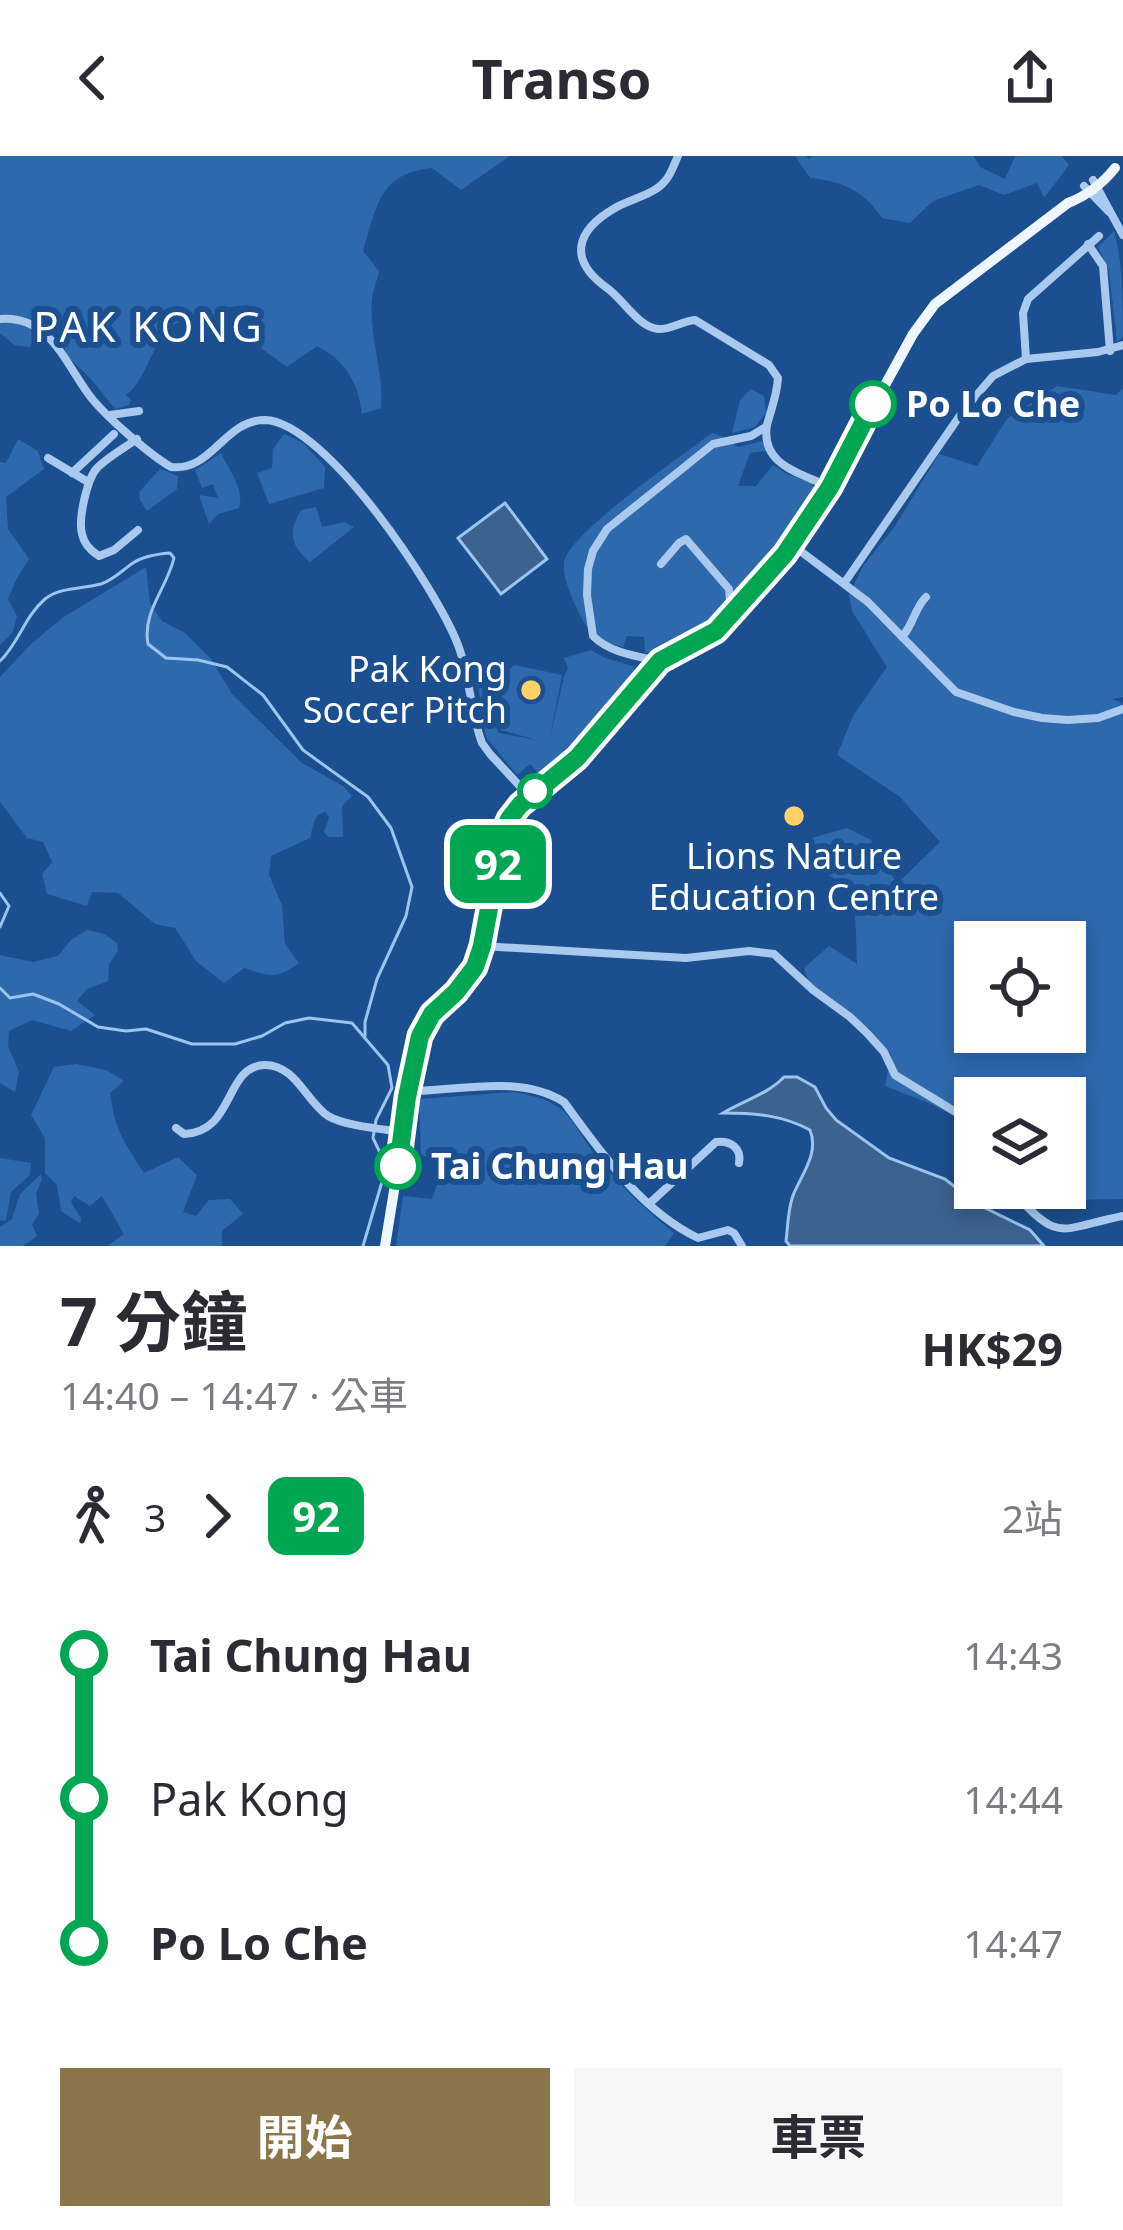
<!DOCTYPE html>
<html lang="zh-TW">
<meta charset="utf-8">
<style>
:root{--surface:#fff;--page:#f7f7f7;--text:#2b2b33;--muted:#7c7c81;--accent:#8a764a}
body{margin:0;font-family:"Noto Sans","Noto Sans TC",sans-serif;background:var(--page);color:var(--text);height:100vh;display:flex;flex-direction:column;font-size:45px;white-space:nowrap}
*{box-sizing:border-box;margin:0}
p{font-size:39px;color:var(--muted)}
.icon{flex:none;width:66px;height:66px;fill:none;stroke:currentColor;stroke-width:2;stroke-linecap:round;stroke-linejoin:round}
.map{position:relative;height:1090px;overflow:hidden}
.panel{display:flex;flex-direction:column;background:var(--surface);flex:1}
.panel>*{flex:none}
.badge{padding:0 24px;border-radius:18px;font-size:42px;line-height:78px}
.buttons{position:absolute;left:954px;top:765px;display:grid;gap:24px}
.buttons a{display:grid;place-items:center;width:132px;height:132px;border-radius:0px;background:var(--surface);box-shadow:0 6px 18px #0003;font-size:60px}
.map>.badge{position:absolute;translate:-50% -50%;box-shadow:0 0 0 6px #fff}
.legs{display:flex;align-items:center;gap:18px;height:132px;padding:0 60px;font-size:39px}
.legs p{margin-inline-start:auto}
.summary{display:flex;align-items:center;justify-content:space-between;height:204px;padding:0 60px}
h1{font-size:66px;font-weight:700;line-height:90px}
.cta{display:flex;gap:24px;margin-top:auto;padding:24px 60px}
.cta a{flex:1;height:138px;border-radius:0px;background:var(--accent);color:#fff;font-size:48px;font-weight:700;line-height:138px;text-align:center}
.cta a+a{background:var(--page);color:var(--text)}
ul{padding:0 60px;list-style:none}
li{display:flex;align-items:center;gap:42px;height:144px;font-size:45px}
li i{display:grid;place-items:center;width:18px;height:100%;margin:0 15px;background:currentColor}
li i::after{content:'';width:30px;height:30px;margin:-15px;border:9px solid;border-radius:50%;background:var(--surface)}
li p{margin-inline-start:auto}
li:first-child i{background:linear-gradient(#0000 50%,currentColor 0)}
li:last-child i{background:linear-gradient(currentColor 50%,#0000 0)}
header{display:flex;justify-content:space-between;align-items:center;height:156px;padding:0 60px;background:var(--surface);font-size:54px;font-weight:700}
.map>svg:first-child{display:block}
.green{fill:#2e69ad;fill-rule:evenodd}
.water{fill:#3c6290;stroke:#9cc4f0;stroke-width:3}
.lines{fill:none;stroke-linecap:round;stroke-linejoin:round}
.stream{stroke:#9cc4f0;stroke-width:3}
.minor{stroke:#a9c9ee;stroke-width:8}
.major{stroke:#f0f6ff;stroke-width:10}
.line-1-casing{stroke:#fff;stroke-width:27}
.line-1{stroke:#00a651;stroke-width:18}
.stop-1-dot{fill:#fff;stroke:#00a651;stroke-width:6}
.poi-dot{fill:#ffd166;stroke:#1b4f8f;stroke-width:4.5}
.labels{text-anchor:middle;stroke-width:12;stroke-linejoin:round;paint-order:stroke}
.stop-label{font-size:36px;font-weight:bold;fill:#fff;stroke:#1b4f8f;text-anchor:start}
.poi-label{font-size:36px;fill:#fff;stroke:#1b4f8f;text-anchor:end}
.quarter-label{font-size:42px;letter-spacing:3px;fill:#fff;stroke:#1b4f8f}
</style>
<header><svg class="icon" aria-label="back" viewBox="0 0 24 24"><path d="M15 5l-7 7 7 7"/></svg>Transo<svg class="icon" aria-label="share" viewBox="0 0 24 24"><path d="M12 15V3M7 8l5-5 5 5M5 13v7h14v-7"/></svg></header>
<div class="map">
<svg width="1123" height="1090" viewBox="0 0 1123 1090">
<rect width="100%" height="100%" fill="#1b4f8f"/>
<!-- green -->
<g class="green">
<path d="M0,0h510l-49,34 -29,-22c-53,5 -55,38 -69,83l16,20c-2,10 -6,20 -7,29 -3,37 12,72 9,108l-19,6c-4,-32 -16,-53 -45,-68l-30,21 -25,-18 -14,-44 -28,3 5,21c-12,-3 -27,-8 -39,-8 -31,1 -36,58 -60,74l5,5 -2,5 -14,4 -24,-30 -25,-24 -4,-18 -11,-10 -11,1 -10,19 -16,-2 -14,-12z"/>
<path d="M795,0h11l3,3 4,-3h161l6,11 25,12 10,-23h47l7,9 -25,33 -7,-15 -33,12 -25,-10 -46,16 -23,22 -28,-5c-18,-27 -39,-37 -72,-40z"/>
<path d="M1114,75c9,31 9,73 9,106l-6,5 -8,-72 -11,-23z"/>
<path d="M1057,230l59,9 7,-7v309l-11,2 11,5v495l-61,1 -11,-12h14v-90h-90v29l-46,-24 -44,-17 6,-31 -21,-26 -61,-45 -5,-16 25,-22 28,18 -2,-56 -5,-20 -31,-19 -11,-30 39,-11 24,12 26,44 43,-42 -41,-46 -62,-41 16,-39 34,-49 -35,-56 -3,-16 14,-29 32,-40 44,-72 38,12 30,-47zM975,786h90v90h-14l1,13 -23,-4 3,-9h-57z"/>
<polygon points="751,233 764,240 766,257 755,271 732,277 740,244"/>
<path d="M712,277l12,4 14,10 24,-6 5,10 -17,2 -12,33h18l17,-21 14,9 25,8 3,11c-26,39 -59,91 -92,124 -16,15 -56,33 -78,36l-1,-16 -17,-1 -4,11c-26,-6 -36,-15 -47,-40 -5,-12 -14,-31 -12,-45 6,-30 119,-107 148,-129z"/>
<polygon points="284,278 303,287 325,311 324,332 269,348 257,317 272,312 273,293"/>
<polygon points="18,283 38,295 44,313 6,341 8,373 29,403 17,422 8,443 17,460 13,476 0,489 0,306 6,307"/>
<path d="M221,297c8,17 24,37 18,55l-21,6 -9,10 -10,-29 19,3 -5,-14 -11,4 -7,-18z"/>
<polygon points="160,313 178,320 177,333 147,355 140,344 139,336"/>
<path d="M316,351l6,20 23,-5 9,5 -44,35c-20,-17 -22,-30 -9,-52z"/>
<path d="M146,411l4,36 12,18 23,12 26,26 21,35 70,69 41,23 9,10 -10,10 1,31h-15l-4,-5 5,-14 -3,-6c-13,1 -13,16 -16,26l-39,18 -2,19 13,30 3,39 14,19c-23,17 -29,13 -55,5l-20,15 -28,-22 -21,-33 -20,-4 -37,-31 -26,-1 -5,14 -40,-12 -5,-20 10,-12 -9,-20 -16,-4 -27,-36v-125l30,-32 32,-27z"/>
<polygon points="591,494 603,501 635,511 628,528 581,576 571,594 540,619 530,608 517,619 486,581 475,509 499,522 493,565 499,577 537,584 501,574 505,551 500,549 507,514 515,509 562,519 549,586 564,520 568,512 564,502"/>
<polygon points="87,774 104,778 117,787 118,795 109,808 108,825 87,833 77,845 95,859 71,875 32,864 9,875 8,890 19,916 15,936 0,927 0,799 33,806 58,800 71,784"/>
<path d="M76,908l30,6 18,11 -14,12c5,38 14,49 34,80l34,-16 19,18 -14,37 13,4 13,-16 21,-1 13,15 -21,17v15h-115l17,-12 -22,-38 -12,10 -16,-10 -3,6 10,16 -1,5 -19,-12 -4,-26 -12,-12v-35l-14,-23 23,-48z"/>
<path d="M514,936c15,3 31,6 44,15 18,13 27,37 41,53 22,27 48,51 75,73l-9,13h-269l7,-50 29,3 11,-32 -22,-13 -2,-55z"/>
<polygon points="0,1002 31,1007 30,1019 11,1036 6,1065 0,1064"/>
<polygon points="41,1018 42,1024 36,1037 39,1058 32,1068 37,1080 23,1090 0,1090 0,1071 12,1063 20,1038"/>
</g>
<!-- water -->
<g class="water">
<polygon points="505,347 547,403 501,438 458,382"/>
<path d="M784,921h13l18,10 11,21 10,12 53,38 56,21 30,24 55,27 14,16h-254l-4,-5c2,-15 2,-35 8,-48 9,-21 25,-40 16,-63 -28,-15 -55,-17 -87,-17 20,-12 45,-19 61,-36z"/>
</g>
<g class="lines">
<!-- stream -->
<g class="stream">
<path d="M0,505c19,-18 24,-44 45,-62 15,-12 37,-10 56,-15 14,-5 20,-13 32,-21 10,-7 24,-9 37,-10l4,5c-7,30 -32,54 -26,86l18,14 32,2 29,7 36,28 40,55 65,47 23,31 21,59 -6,29 -29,63 -12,43v14"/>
<polyline points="0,737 9,750 0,771"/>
<polyline points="0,832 10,842 33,838 59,848 98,871 126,875 146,873 192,888 235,888 262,880 285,867 309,862 352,867 388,909 392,932 376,964 373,982 383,1003 384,1019 363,1090"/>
</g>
<!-- minor -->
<g class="minor">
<path d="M678,0c-4,8 -7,19 -13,25 -11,14 -35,18 -50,27 -40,23 -47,52 -8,80 16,11 31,39 51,41 12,1 24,-8 37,-9l74,45 9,13c-1,18 -7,31 -11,47 -7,41 35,48 62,62"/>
<polyline points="1093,24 1123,79"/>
<polyline points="1084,30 1109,56"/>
<polyline points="1088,88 1103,110 1110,195"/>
<path d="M0,163c52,-4 66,48 93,81 16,19 57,55 78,67 41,5 53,-47 94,-47 61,2 172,170 193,225 12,31 12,66 24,98l8,11 39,42"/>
<polyline points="1026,203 1023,157 1028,143 1099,80"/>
<polyline points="110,259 139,255"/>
<path d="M137,283c-13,9 -29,18 -40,29 -10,11 -19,51 -15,66 2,10 9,17 17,22l15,-6 24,-20"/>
<polyline points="48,302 88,326"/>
<polyline points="72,317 114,278"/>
<polyline points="791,388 868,446 956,536 1014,556 1042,562 1068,564 1098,562 1123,553"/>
<polyline points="661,408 679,387 686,383 729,433 731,457"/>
<polyline points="845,426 963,255 993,220 1026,203 1098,196 1123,189"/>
<path d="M902,481c12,-13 12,-28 24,-40"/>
<path d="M660,505c-24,-5 -50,-8 -67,-25l-6,-41 1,-26 5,-18 14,-22 106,-85 38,-8 15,-9"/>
<polyline points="482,790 686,802 749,795 774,798 813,834 850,861 867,877 884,896 895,919 959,958 975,976"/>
<path d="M410,935c50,0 109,-17 154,11 37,50 76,108 134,136l30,-8 6,3 8,13"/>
<path d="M176,972l8,6c51,-2 40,-67 80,-69 31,-1 42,36 64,51 17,10 54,13 74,16"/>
<path d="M1010,1032c50,57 48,41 113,28"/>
<path d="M650,1047l66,-61c14,-2 26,6 23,21"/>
</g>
<!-- major -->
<path class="major" d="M385,1090l33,-202 14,-30 24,-22 19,-26 28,-133 6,-14 11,-14 57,-47 83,-97 56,-30 69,-78 44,-66 84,-153 22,-30 133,-101c18,-7 35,-20 47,-35"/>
</g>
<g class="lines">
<!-- line-1 casing -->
<g class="line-1-casing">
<polyline id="line-1" points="398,1010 407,941 420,880 432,858 456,836 475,811 482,790 503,677 509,663 520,649 577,602 660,505 716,475 785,398 830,331 873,248"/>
</g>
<!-- line-1 -->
<use href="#line-1" class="line-1"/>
</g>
<!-- markers -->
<g class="stop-1-dot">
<circle cx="873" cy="248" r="21"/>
<circle cx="535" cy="635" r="15"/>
<circle cx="398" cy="1010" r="21"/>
</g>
<g class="poi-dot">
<circle cx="531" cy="534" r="12"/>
<circle cx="794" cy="660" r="12"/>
</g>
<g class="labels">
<!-- stop labels -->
<g class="stop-label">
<text x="906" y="261">Po Lo Che</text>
<text x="431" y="1023">Tai Chung Hau</text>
</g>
<!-- poi labels -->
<g class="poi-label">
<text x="507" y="526">Pak Kong<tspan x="507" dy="41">Soccer Pitch</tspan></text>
<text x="794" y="713" text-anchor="middle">Lions Nature<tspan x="794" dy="41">Education Centre</tspan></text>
</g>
<!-- quarter labels -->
<g class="quarter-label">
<text x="149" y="186">PAK KONG</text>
</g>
</g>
</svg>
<div class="buttons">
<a><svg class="icon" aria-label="locate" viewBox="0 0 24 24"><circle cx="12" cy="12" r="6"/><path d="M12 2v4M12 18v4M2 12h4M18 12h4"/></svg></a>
<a><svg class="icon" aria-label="layers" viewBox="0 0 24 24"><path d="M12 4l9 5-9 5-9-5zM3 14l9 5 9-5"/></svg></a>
</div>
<b class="badge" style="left:498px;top:708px;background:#00a651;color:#fff">92</b>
</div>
<section class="panel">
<div class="summary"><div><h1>7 分鐘</h1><p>14:40 – 14:47 · 公車</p></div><b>HK$29</b></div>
<div class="legs"><svg class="icon" aria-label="walk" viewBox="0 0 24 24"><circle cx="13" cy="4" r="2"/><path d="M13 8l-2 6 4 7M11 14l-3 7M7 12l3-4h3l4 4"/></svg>3<svg class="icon" aria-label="forward" viewBox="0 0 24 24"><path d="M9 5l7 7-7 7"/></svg><b class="badge" style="background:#00a651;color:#fff">92</b><p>2站</p></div>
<ul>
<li><i style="color:#00a651"></i><b>Tai Chung Hau</b><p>14:43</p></li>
<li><i style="color:#00a651"></i><span>Pak Kong</span><p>14:44</p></li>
<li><i style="color:#00a651"></i><b>Po Lo Che</b><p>14:47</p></li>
</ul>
<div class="cta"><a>開始</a><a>車票</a></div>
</section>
